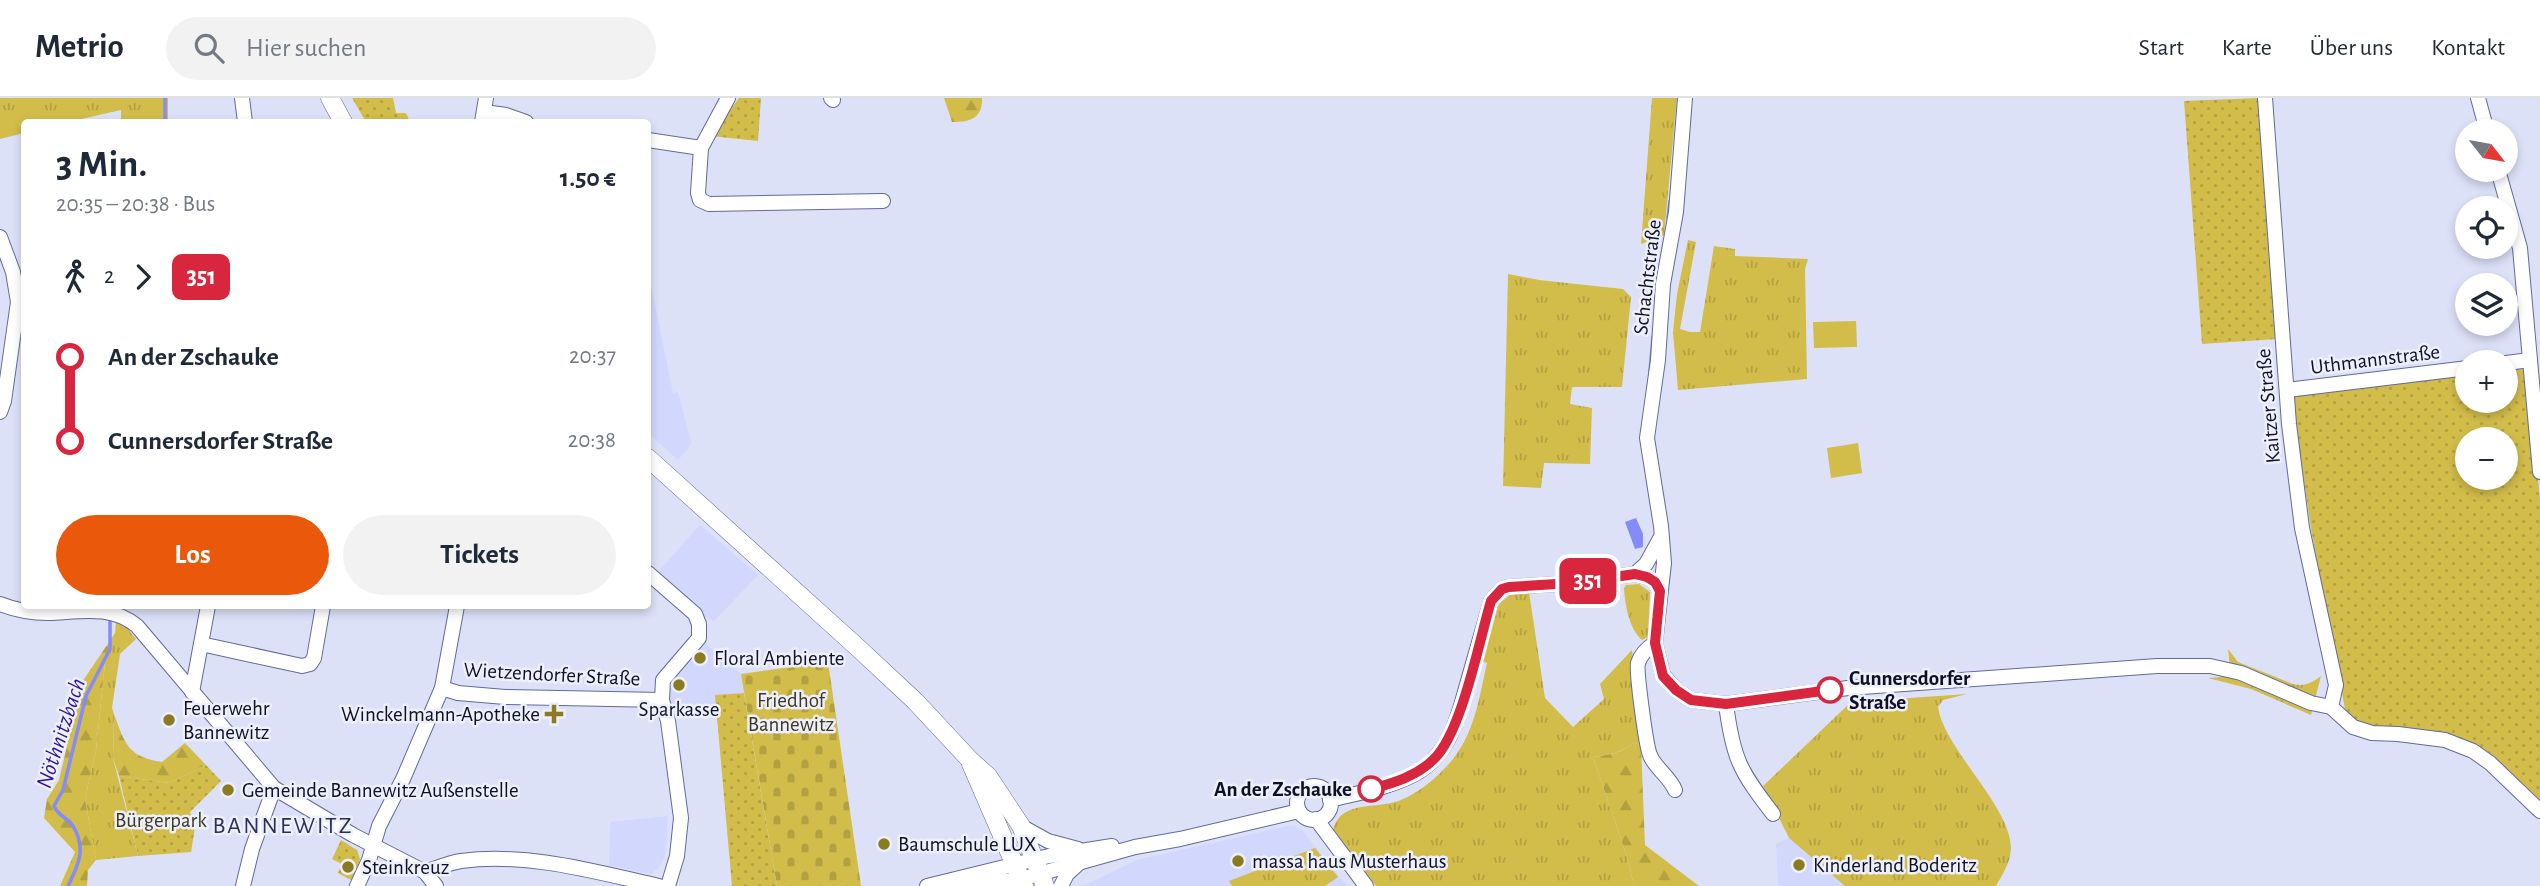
<!DOCTYPE html>
<html lang="de">
<meta charset="utf-8">
<style>
:root{--surface:#fff;--page:#f2f2f3;--text:#1f2937;--muted:#747a83;--line:#e0e1e3;--accent:#ea580c}
body{margin:0;font-family:"Alegreya Sans",sans-serif;background:var(--page);color:var(--text);height:100vh;display:flex;flex-direction:column;font-size:26px;white-space:nowrap}
*{box-sizing:border-box;margin:0}
p{font-size:23px;color:var(--muted)}
.icon{flex:none;width:38px;height:38px;fill:none;stroke:currentColor;stroke-width:2;stroke-linecap:round;stroke-linejoin:round}
.map{position:relative;flex:1;overflow:hidden}
.drawer{position:absolute;left:21px;top:21px;width:630px;height:490px;display:flex;flex-direction:column;background:var(--surface);border-radius:7px;box-shadow:0 4px 10px #0003}
.drawer>*{flex:none}
.badge{padding:0 14px;border-radius:10px;font-size:24px;line-height:46px}
.needle{width:46px;rotate:121deg}
.buttons{position:absolute;left:2455px;top:21px;display:grid;gap:14px}
.buttons a{display:grid;place-items:center;width:63px;height:63px;border-radius:50%;background:var(--surface);box-shadow:0 4px 10px #0003;font-size:35px}
.map>.badge{position:absolute;translate:-50% -50%;box-shadow:0 0 0 4px #fff}
.legs{display:flex;align-items:center;gap:10px;height:77px;padding:0 35px;font-size:23px}
.legs p{margin-inline-start:auto}
.summary{display:flex;align-items:center;justify-content:space-between;height:119px;padding:0 35px}
h1{font-size:38px;font-weight:700;line-height:52px}
.primary-button{display:flex;gap:14px;margin-top:auto;padding:14px 35px}
.primary-button a{flex:1;height:80px;border-radius:42px;background:var(--accent);color:#fff;font-size:28px;font-weight:700;line-height:80px;text-align:center}
.primary-button a+a{background:var(--page);color:var(--text)}
ul{padding:0 35px;list-style:none}
li{display:flex;align-items:center;gap:24px;height:84px;font-size:26px}
li i{display:grid;place-items:center;width:10px;height:100%;margin:0 9px;background:currentColor}
li i::after{content:'';width:18px;height:18px;margin:-9px;border:5px solid;border-radius:50%;background:var(--surface)}
li p{margin-inline-start:auto}
li:first-child i{background:linear-gradient(#0000 50%,currentColor 0)}
li:last-child i{background:linear-gradient(currentColor 50%,#0000 0)}
header{display:flex;align-items:center;gap:42px;box-sizing:border-box;height:98px;padding:0 35px;background:var(--surface);border-bottom:2px solid var(--line)}
header strong{font-size:33px}
nav{display:flex;gap:38px;margin-inline-start:auto;font-size:24px}
.search{width:490px;height:63px;background:var(--page);display:flex;align-items:center;gap:18px;box-sizing:border-box;padding:0 24px;border-radius:38px;color:var(--muted);font-size:26px}
.map>svg:first-child{display:block}
.built{fill:#d1d7fd}
.grass{fill:url(#grass-tufts)}
.forest{fill:url(#forest-firs)}
.cemetery{fill:url(#cemetery-stones)}
.park{fill:url(#park-dots);fill-rule:evenodd}
.pitch{fill:#d2bc4a}
.water{fill:#848bfa}
.lines{fill:none;stroke-linecap:round;stroke-linejoin:round}
.stream{stroke:#848bfa;stroke-width:3.5}
.minor-casing{stroke:#63699c;stroke-width:16}
.major-casing{stroke:#63699c;stroke-width:19}
.minor{stroke:#fff;stroke-width:14}
.major{stroke:#fff;stroke-width:18}
.line-1-casing{stroke:#fff;stroke-width:16}
.line-1{stroke:#d7263d;stroke-width:10}
.poi-dot{fill:#8b7b20;stroke:#edeffb;stroke-width:2.5}
.stop-1-dot{fill:#fff;stroke:#d7263d;stroke-width:3.5}
.labels{text-anchor:middle;stroke-width:5;stroke-linejoin:round;paint-order:stroke}
.street-label{font-size:21px;fill:#0f1024;stroke:#edeffb}
.poi-label{font-size:21px;fill:#0f1024;stroke:#edeffb;text-anchor:start}
.stop-label{font-size:21px;font-weight:bold;fill:#0f1024;stroke:#edeffb;text-anchor:start}
.park-label{font-size:21px;fill:#3e3921;stroke:#edeffb}
.water-label{font-size:23px;font-style:italic;fill:#2f159a;stroke:#edeffb}
.quarter-label{font-size:24px;letter-spacing:2px;fill:#2c2f5c;stroke:#edeffb}
</style>
<header>
<strong>Metrio</strong>
<div class="search"><svg class="icon" aria-label="search" viewBox="0 0 24 24"><circle cx="10" cy="10" r="6"/><path d="M15 15l6 6"/></svg>Hier suchen</div>
<nav><a>Start</a><a>Karte</a><a>Über uns</a><a>Kontakt</a></nav>
</header>
<div class="map">
<svg width="2540" height="788" viewBox="0 0 2540 788">
<defs>
<pattern id="grass-tufts" width="24" height="20" patternUnits="userSpaceOnUse" patternTransform="scale(1.75)"><rect width="24" height="20" fill="#d2bc4a"/><path d="M3 7l-1-3M5 7V3M7 7l1-3M15 17l-1-3M17 17v-4M19 17l1-3" fill="none" stroke="#b3a141"/></pattern>
<pattern id="forest-firs" width="22" height="20" patternUnits="userSpaceOnUse" patternTransform="scale(1.75)"><rect width="22" height="20" fill="#d2bc4a"/><path d="M5 1l3.5 6h-7zM16 11l3.5 6h-7z" fill="#b3a141"/></pattern>
<pattern id="cemetery-stones" width="16" height="16" patternUnits="userSpaceOnUse" patternTransform="scale(1.75)"><rect width="16" height="16" fill="#d2bc4a"/><path d="M2 7V4a2 2 0 0 1 4 0v3zM10 15v-3a2 2 0 0 1 4 0v3z" fill="#b3a141"/></pattern>
<pattern id="park-dots" width="8" height="8" patternUnits="userSpaceOnUse" patternTransform="scale(1.75)"><rect width="8" height="8" fill="#d2bc4a"/><path d="M2 2h.1M6 6h.1" fill="none" stroke="#b3a141" stroke-width="1.8" stroke-linecap="round"/></pattern>
</defs>
<rect width="100%" height="100%" fill="#dde1f8"/>
<!-- built -->
<g class="built">
<polygon points="648,172 673,295 678,294 691,344 690,348 678,362 648,335"/>
<polygon points="700,427 758,477 714,523 703,518 656,476"/>
<polygon points="703,544 741,576 744,595 716,597 717,616 672,619 669,599 673,579"/>
<polygon points="668,718 665,757 660,768 651,776 609,767 610,724"/>
<polygon points="1288,728 1294,728 1302,732 1347,788 1083,788 1137,762"/>
<polygon points="1789,740 1845,788 1778,788 1776,746"/>
</g>
<!-- grass -->
<g class="grass">
<polygon points="0,0 168,0 168,24 121,24 121,12 68,24 24,24 24,35 0,41"/>
<polygon points="1652,0 1677,0 1664,137 1641,146"/>
<polygon points="1688,142 1696,144 1680,231 1690,234 1700,234 1714,148 1735,151 1735,158 1808,161 1805,171 1807,281 1678,292 1673,234 1677,196"/>
<polygon points="1508,176 1539,182 1623,191 1631,199 1622,289 1572,289 1570,306 1592,310 1590,366 1544,365 1541,390 1503,388"/>
<path d="M1639,486l11,8 -2,45 -6,3c-13,-11 -17,-35 -18,-52l2,-3z"/>
<path d="M1529,494l16,106 28,29 31,-28 -4,-15 32,-34 9,96 -7,-4c-13,11 -25,13 -41,15l35,103 6,26h-258l-43,-55c7,-32 43,-21 68,-31 20,-8 42,-27 55,-45 19,-26 24,-61 31,-92l-5,-2 17,-57 11,-9z"/>
<polygon points="116,523 126,529 136,541 120,556 112,610 114,616 113,660 138,758 96,762 85,701 96,652 105,565 111,550 107,547 115,535"/>
<path d="M2228,551l10,13 55,22c12,3 18,-1 28,-8l-10,39 -60,-26 -43,-11 23,-2z"/>
<path d="M1967,596l-24,6 -5,7c6,44 82,107 72,149 -2,10 -9,21 -14,30h-151l-56,-48 -26,-52 88,-84z"/>
<polygon points="1315,750 1338,779 1325,788 1232,788 1229,783"/>
</g>
<!-- forest -->
<g class="forest">
<path d="M944,0h38c1,21 -13,24 -30,24z"/>
<polygon points="107,547 111,550 105,565 96,652 85,701 96,762 88,772 87,788 60,788 75,754 44,720 47,701 59,682 71,631 71,607 80,587"/>
<path d="M114,616c11,30 14,43 48,48l23,-19 21,22 -37,18 -50,-7 -6,-18z"/>
<path d="M1634,644l7,4 4,99 54,41h-65l-6,-26 -35,-103c16,-2 29,-4 41,-15z"/>
</g>
<!-- cemetery -->
<polygon class="cemetery" points="828,564 861,788 777,788 741,576"/>
<!-- park -->
<g class="park">
<polygon points="352,0 393,0 396,15 406,15 410,24 366,24"/>
<polygon points="739,0 761,0 758,43 711,38"/>
<polygon points="2258,0 2277,241 2202,246 2184,3"/>
<path d="M2519,268l9,9 12,124v303l-55,-50 -118,-25 -13,-7 -9,-11 -34,-180 -19,-129 3,-5 172,-22 1,28h38v-33zM2468,341h38v39h-38z"/>
<polygon points="744,595 777,788 732,788 715,597"/>
<polygon points="206,667 221,683 190,714 195,730 191,754 138,758 119,678 169,685"/>
<polygon points="341,742 357,752 360,761 353,783 338,775 342,766 332,761"/>
</g>
<!-- pitch -->
<g class="pitch">
<polygon points="1856,223 1857,249 1814,250 1813,224"/>
<polygon points="1858,345 1862,375 1831,380 1827,350"/>
</g>
<!-- water -->
<polygon class="water" points="1636,420 1643,436 1643,449 1635,451 1625,424"/>
<g class="lines">
<!-- stream -->
<g class="stream">
<polyline points="165,0 165,24"/>
<polyline points="1668,120 1670,103"/>
<polyline points="1650,273 1653,239"/>
<path d="M68,788c10,-20 19,-37 5,-60 -5,-8 -15,-10 -19,-20l9,-16 23,-94 24,-47v-27"/>
</g>
<!-- minor casing -->
<g class="minor-casing">
<g id="minor">
<polyline points="242,0 245,24"/>
<polyline points="831,0 833,2"/>
<polyline points="1685,0 1676,114 1663,186 1658,262 1647,340 1661,428 1664,465 1655,545 1663,577 1676,592 1691,602 1726,606 1848,590 2157,568 2210,568 2241,575 2311,605 2331,609 2353,629 2372,635 2398,636 2445,642 2473,653 2490,665 2540,713"/>
<polyline points="2265,0 2289,326 2302,430 2336,587 2331,609"/>
<polyline points="2478,0 2487,33"/>
<polyline points="484,14 506,17 526,24"/>
<polyline points="482,24 486,0"/>
<polyline points="648,42 701,50 728,0"/>
<polyline points="701,50 698,95 700,102 709,106 883,103"/>
<polyline points="2498,72 2520,150 2540,374"/>
<polyline points="0,139 13,174 18,204 4,303 0,314"/>
<polyline points="2506,265 2530,262"/>
<polyline points="2287,292 2468,270"/>
<polyline points="648,475 695,516 699,526 699,540 663,582 662,602 668,623 681,720 677,758 668,788"/>
<polyline points="1635,476 1646,466 1661,439"/>
<path d="M0,506c15,6 32,9 48,9 31,-1 63,-9 89,13l137,162 79,47 72,37 11,14"/>
<path d="M1655,545c-8,5 -14,11 -17,20 -2,8 8,83 12,92 4,12 20,22 25,35"/>
<polyline points="201,546 302,568 310,566 314,560 323,508"/>
<polyline points="442,590 458,595 505,599 662,602"/>
<polyline points="192,594 208,508"/>
<path d="M1726,606c7,55 14,67 47,110"/>
<circle cx="1314" cy="705" r="17"/>
<path d="M1330,702c28,-7 58,-12 83,-25 39,-20 46,-63 57,-101 7,-24 14,-48 21,-73l11,-12 7,-2 64,-4 62,-9 12,3 8,5 5,9"/>
<polyline points="1316,721 1366,788"/>
<polyline points="1021,728 1048,743 1078,751"/>
<path d="M425,774c12,-4 24,-9 36,-11 66,-9 135,11 198,25"/>
<polyline points="950,783 997,784 1021,781 1135,749 1180,741 1299,713"/>
<polyline points="243,788 252,751 274,690"/>
<polyline points="357,788 369,762 379,728 403,681 442,590 457,508"/>
<polyline points="927,788 1049,758 1112,748"/>
<polyline points="1061,788 1067,776 1079,765"/>
</g>
</g>
<!-- major casing -->
<g class="major-casing">
<g id="major">
<polyline points="330,0 343,24"/>
<polyline points="648,360 856,548 915,603 970,662 988,678 1021,728 1045,788"/>
<polyline points="971,666 1024,788"/>
</g>
</g>
<!-- minor -->
<use href="#minor" class="minor"/>
<!-- major -->
<use href="#major" class="major"/>
</g>
<g class="lines">
<!-- line-1 casing -->
<g class="line-1-casing">
<path id="line-1" d="M1371,691c23,-6 46,-13 63,-30 28,-27 45,-118 57,-158l11,-12 7,-2 64,-4 62,-9 12,3 8,5 5,9 -5,52 8,33 13,14 15,10 35,4 104,-14"/>
</g>
<!-- line-1 -->
<use href="#line-1" class="line-1"/>
</g>
<!-- markers -->
<g class="poi-dot">
<circle cx="700" cy="560" r="7"/>
<circle cx="679" cy="587" r="7"/>
<path d="M550.5 605.5h7v7h7v7h-7v7h-7v-7h-7v-7h7z"/>
<circle cx="169" cy="622" r="7"/>
<circle cx="228" cy="692" r="7"/>
<circle cx="884" cy="746" r="7"/>
<circle cx="1238" cy="763" r="7"/>
<circle cx="1799" cy="767" r="7"/>
<circle cx="348" cy="769" r="7"/>
</g>
<g class="stop-1-dot">
<circle cx="1830" cy="592" r="12"/>
<circle cx="1371" cy="691" r="12"/>
</g>
<g class="labels">
<!-- street labels -->
<g class="street-label">
<text transform="translate(1647 179) rotate(-83)" y="7">Schachtstraße</text>
<text transform="translate(2375 261) rotate(-7)" y="7">Uthmannstraße</text>
<text transform="translate(2268 308) rotate(-95)" y="7">Kaitzer Straße</text>
<text transform="translate(552 576) rotate(3)" y="7">Wietzendorfer Straße</text>
</g>
<!-- poi labels -->
<g class="poi-label">
<text x="714" y="567">Floral Ambiente</text>
<text x="183" y="617">Feuerwehr<tspan x="183" dy="24">Bannewitz</tspan></text>
<text x="679" y="618" text-anchor="middle">Sparkasse</text>
<text x="540" y="623" text-anchor="end">Winckelmann-Apotheke</text>
<text x="242" y="699">Gemeinde Bannewitz Außenstelle</text>
<text x="898" y="753">Baumschule LUX</text>
<text x="1252" y="770">massa haus Musterhaus</text>
<text x="1813" y="774">Kinderland Boderitz</text>
<text x="362" y="776">Steinkreuz</text>
</g>
<!-- stop labels -->
<g class="stop-label">
<text x="1849" y="587">Cunnersdorfer<tspan x="1849" dy="24">Straße</tspan></text>
<text x="1352" y="698" text-anchor="end">An der Zschauke</text>
</g>
<!-- park labels -->
<g class="park-label">
<text x="791" y="609">Friedhof<tspan x="791" dy="24">Bannewitz</tspan></text>
<text x="161" y="729">Bürgerpark</text>
</g>
<!-- water labels -->
<g class="water-label">
<text transform="translate(60 635) rotate(-72)" y="8">Nöthnitzbach</text>
</g>
<!-- quarter labels -->
<g class="quarter-label">
<text x="283" y="735">BANNEWITZ</text>
</g>
</g>
</svg>
<div class="buttons">
<a><svg class="needle" viewBox="-14 -14 28 28"><path d="M0-13l5 13h-10z" fill="#e53935"/><path d="M0 13l5-13h-10z" fill="#747a83"/></svg></a>
<a><svg class="icon" aria-label="locate" viewBox="0 0 24 24"><circle cx="12" cy="12" r="6"/><path d="M12 2v4M12 18v4M2 12h4M18 12h4"/></svg></a>
<a><svg class="icon" aria-label="layers" viewBox="0 0 24 24"><path d="M12 4l9 5-9 5-9-5zM3 14l9 5 9-5"/></svg></a>
<a>+</a>
<a>−</a>
</div>
<b class="badge" style="left:1588px;top:483px;background:#d7263d;color:#fff">351</b>
<section class="drawer">
<div class="summary"><div><h1>3 Min.</h1><p>20:35 – 20:38 · Bus</p></div><b>1.50 €</b></div>
<div class="legs"><svg class="icon" aria-label="walk" viewBox="0 0 24 24"><circle cx="13" cy="4" r="2"/><path d="M13 8l-2 6 4 7M11 14l-3 7M7 12l3-4h3l4 4"/></svg>2<svg class="icon" aria-label="forward" viewBox="0 0 24 24"><path d="M9 5l7 7-7 7"/></svg><b class="badge" style="background:#d7263d;color:#fff">351</b></div>
<ul>
<li><i style="color:#d7263d"></i><b>An der Zschauke</b><p>20:37</p></li>
<li><i style="color:#d7263d"></i><b>Cunnersdorfer Straße</b><p>20:38</p></li>
</ul>
<div class="primary-button"><a>Los</a><a>Tickets</a></div>
</section>
</div>
